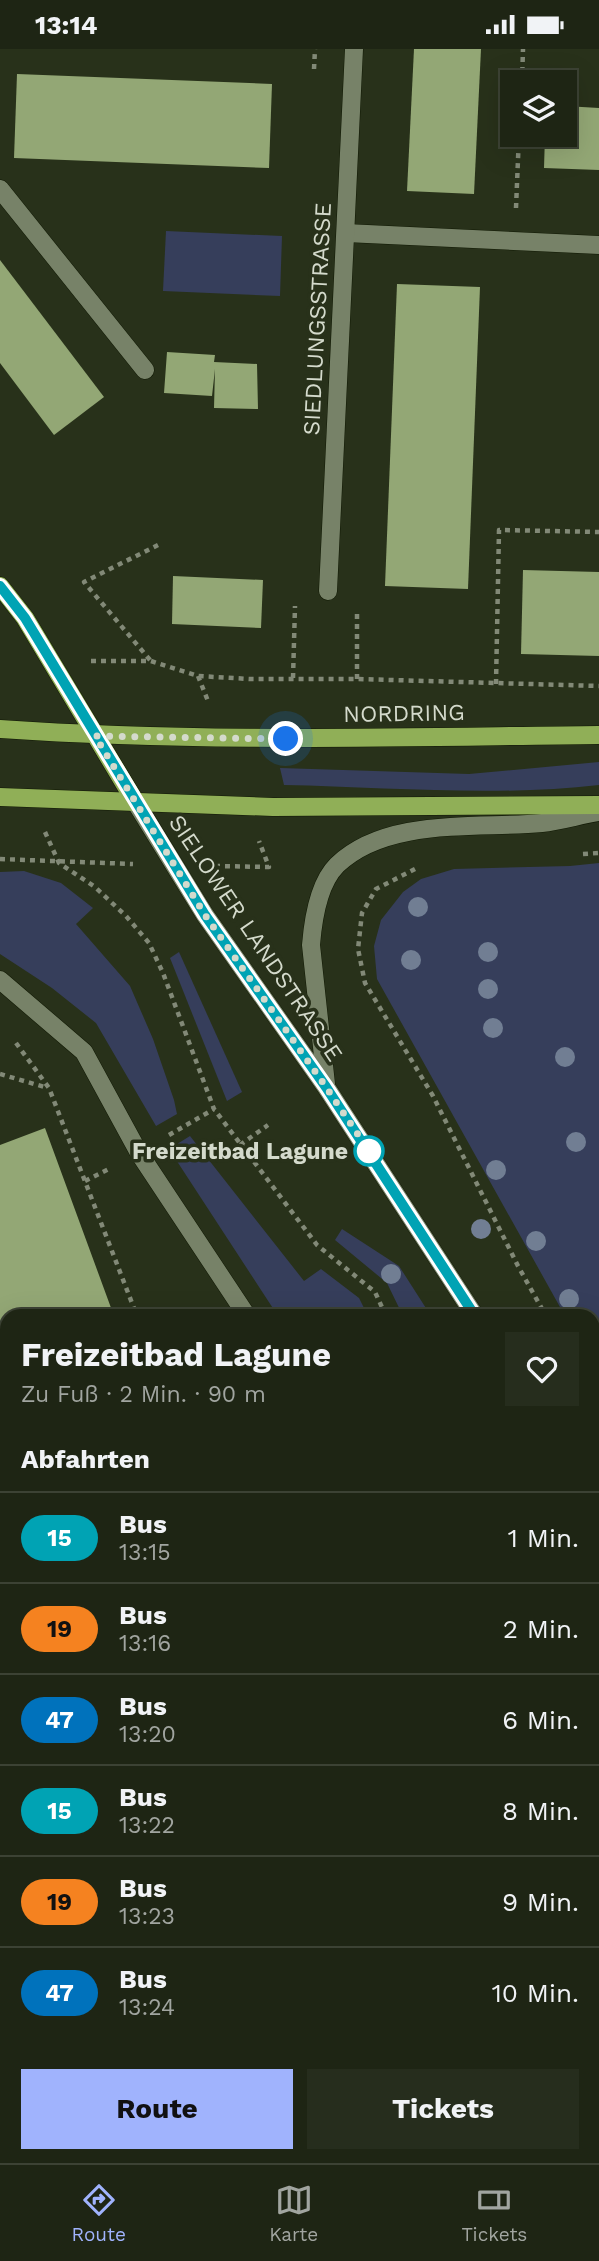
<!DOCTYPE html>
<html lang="de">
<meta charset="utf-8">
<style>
:root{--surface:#1e2514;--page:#262d1d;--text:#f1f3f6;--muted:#a1a5a0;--line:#3c4234;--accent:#a0b3fd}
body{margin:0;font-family:"Work Sans",sans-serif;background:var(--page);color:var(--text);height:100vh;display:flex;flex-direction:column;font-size:26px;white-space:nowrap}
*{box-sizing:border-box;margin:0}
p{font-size:23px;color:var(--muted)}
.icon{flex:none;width:38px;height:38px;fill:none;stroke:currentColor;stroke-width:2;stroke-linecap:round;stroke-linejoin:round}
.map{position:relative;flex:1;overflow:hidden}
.sheet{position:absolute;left:0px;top:1260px;width:600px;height:854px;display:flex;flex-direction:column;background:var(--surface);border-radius:21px 21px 0 0;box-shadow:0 7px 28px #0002,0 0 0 2px var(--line)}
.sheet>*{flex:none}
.badge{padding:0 14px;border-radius:23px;font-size:24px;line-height:46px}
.fabs{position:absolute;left:500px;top:21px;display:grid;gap:14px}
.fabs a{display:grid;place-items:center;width:77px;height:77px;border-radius:0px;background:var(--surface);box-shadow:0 7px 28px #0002,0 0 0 2px var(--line);font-size:35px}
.you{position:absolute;width:35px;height:35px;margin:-18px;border:5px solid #fff;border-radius:50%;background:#1a73e8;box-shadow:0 0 0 10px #1a73e833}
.map>.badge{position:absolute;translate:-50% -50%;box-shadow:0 0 0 4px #fff}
h2{padding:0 21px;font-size:26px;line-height:63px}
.round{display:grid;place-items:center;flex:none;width:74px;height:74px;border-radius:0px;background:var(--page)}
.headline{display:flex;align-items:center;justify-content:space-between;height:119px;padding:0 21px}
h1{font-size:33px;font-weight:700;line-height:52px}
.cta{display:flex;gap:14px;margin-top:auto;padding:14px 21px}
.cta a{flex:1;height:80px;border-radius:0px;background:var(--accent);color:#111;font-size:28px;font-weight:700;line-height:80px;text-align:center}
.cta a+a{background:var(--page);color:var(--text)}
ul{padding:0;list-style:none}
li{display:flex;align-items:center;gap:21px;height:91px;padding:0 21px;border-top:2px solid var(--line)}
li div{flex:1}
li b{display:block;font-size:26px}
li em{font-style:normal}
li .badge{min-width:77px;font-weight:700;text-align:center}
.status{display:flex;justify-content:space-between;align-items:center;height:49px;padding:0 35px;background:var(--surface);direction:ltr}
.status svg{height:19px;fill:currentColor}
.tab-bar{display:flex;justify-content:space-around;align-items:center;height:98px;border-top:2px solid var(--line);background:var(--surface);font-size:19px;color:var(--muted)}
.tab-bar a{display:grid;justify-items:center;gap:4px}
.tab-bar .selected{color:var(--accent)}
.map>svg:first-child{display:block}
.green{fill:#363e5b}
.building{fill:#93a775}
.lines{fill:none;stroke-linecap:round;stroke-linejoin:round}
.minor-casing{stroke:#111904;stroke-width:19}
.major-casing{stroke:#111904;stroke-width:19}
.path{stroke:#828977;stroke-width:4.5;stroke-dasharray:5 5;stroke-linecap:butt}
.minor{stroke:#778268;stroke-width:18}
.major{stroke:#90af57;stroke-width:18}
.tree{fill:#717e93}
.line-casing{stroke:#fff;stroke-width:16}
.line{stroke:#00a3b4;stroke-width:10}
.walk{stroke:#d4dacc;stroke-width:7;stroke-dasharray:0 12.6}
.stop-dot{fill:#fff;stroke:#00a3b4;stroke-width:3.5}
.labels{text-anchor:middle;stroke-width:7;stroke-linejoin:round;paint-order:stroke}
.street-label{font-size:23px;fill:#d4dacc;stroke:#28311a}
.stop-label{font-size:23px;font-weight:bold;fill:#d4dacc;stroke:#28311a;text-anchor:end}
</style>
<div class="status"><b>13:14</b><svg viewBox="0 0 49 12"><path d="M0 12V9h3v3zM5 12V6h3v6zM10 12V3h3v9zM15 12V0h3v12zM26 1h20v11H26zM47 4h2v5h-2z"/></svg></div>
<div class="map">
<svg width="599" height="2114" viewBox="0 0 599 2114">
<rect width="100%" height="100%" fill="#28311a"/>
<!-- green -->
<g class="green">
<polygon points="166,182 282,187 280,247 163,242"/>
<path d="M599,713v23c-102,12 -213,2 -315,0l-4,-17 189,6z"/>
<polygon points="599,814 599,1329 593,1318 593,1267 565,1267 377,930 374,897 381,871 403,843 421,830 454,820 570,817"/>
<polygon points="24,822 61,834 93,859 76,875 130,937 153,990 174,1051 177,1065 156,1077 96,974 52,939 0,905 0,823"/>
<polygon points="179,903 242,1043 227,1052 170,909"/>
<polygon points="190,1087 304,1232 321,1220 359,1249 368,1267 278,1267 169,1100"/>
<polygon points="342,1180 399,1217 431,1267 403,1267 387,1234 335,1191"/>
<polygon points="593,1707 599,1718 599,1823 593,1822"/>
<rect x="593" y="1879" width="6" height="103"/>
<polygon points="0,2096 7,2096 7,2107 593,2106 599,2106 599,2114 0,2114"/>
</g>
<!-- building -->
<g class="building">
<polygon points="414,0 481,0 474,145 407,142"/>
<polygon points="17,25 272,35 269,119 14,109"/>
<polygon points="565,57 599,59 599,121 544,119 545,86 565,86"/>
<polygon points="0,211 104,348 54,386 0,314"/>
<polygon points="397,235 480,238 468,540 385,537"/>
<polygon points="167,303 215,306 214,313 257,315 258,360 214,359 215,320 212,347 164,344"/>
<polygon points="523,521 599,523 599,607 521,605"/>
<polygon points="173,527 263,531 261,579 172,575"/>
<polygon points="45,1079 114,1267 7,1267 7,1788 0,1790 0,1096"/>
</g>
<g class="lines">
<!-- minor casing -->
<g class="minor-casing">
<g id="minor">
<polyline points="0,140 145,321"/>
<polyline points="346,184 599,196"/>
<polyline points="328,542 354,0"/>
<polyline points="136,754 205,866 326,1038 475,1267"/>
<polyline points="0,931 84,1003 139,1104 247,1267"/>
<path d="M326,1035l-15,-139c2,-25 7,-61 26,-80 50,-48 140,-36 205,-42 19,-2 38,-8 57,-11"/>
<polyline points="593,1473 599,1484"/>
<polyline points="593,1844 599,1845"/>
<polyline points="0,1866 7,1863"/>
<polyline points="0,2034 7,2034"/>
<polyline points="593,2050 599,2050"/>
</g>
</g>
<!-- major casing -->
<g class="major-casing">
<g id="major">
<polyline points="0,537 25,569 136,754"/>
<path d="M0,680c200,14 399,8 599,6"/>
<polyline points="0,748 273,758 599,756"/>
</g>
</g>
<!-- path -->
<g class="path">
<polyline points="314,20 315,0"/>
<polyline points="522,33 523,0"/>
<polyline points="516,159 519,86"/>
<polyline points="150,611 84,533 158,496"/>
<polyline points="91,612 151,612 198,627 250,630 357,630 599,637"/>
<polyline points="198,627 208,652"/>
<polyline points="293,629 295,557"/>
<polyline points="357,630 357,561"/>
<polyline points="496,635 499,481 599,483"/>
<polyline points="45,783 59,814 95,838 126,867 149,894 163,924 214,1060 317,1196 375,1243 386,1267"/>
<polyline points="583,805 599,804"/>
<polyline points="0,810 133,815"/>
<polyline points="215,817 269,818 259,792"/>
<polyline points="415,820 376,840 362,864 358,900 365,934 433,1047 518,1217 546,1267"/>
<polyline points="16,994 49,1039 137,1267"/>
<polyline points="0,1025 48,1039"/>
<polyline points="169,1086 214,1060"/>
<polyline points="240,1096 268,1076"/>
<polyline points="85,1132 109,1120"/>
<polyline points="593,1352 599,1362"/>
<polyline points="593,1676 599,1687"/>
<polyline points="0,1800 7,1798"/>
</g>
<!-- minor -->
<use href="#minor" class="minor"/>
<!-- major -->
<use href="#major" class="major"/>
</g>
<!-- trees -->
<g class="tree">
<circle cx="418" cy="858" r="10"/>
<circle cx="488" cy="903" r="10"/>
<circle cx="411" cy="911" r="10"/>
<circle cx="488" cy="940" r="10"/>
<circle cx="493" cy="979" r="10"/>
<circle cx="565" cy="1008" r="10"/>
<circle cx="576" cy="1093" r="10"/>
<circle cx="496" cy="1121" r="10"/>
<circle cx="481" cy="1180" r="10"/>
<circle cx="536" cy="1192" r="10"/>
<circle cx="391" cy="1225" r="10"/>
<circle cx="569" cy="1250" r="10"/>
</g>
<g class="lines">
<!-- line casing -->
<g class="line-casing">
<polyline id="line" points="0,537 25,569 205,866 326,1038 475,1267"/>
</g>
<!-- line -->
<use href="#line" class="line"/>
<!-- walk -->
<polyline class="walk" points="286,690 95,687 205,866 326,1038 369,1102"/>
</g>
<!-- markers -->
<circle class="stop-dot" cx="369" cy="1102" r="14"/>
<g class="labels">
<!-- street labels -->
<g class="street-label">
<text transform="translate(317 270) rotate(-87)" y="8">SIEDLUNGSSTRASSE</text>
<text transform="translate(404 664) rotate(-1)" y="8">NORDRING</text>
<text transform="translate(256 889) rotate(56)" y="8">SIELOWER LANDSTRASSE</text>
</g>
<!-- stop labels -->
<g class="stop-label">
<text x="348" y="1110">Freizeitbad Lagune</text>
</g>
</g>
</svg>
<div class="fabs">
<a><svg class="icon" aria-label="layers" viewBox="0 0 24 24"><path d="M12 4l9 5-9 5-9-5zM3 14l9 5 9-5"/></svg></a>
</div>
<div class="you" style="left:286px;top:690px"></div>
<section class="sheet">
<div class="headline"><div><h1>Freizeitbad Lagune</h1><p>Zu Fuß · 2 Min. · 90 m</p></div><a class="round"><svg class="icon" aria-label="heart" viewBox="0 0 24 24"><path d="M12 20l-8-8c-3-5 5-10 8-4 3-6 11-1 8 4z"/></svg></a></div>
<h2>Abfahrten</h2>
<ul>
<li><span class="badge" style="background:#00a3b4;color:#fff">15</span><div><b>Bus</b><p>13:15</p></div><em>1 Min.</em></li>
<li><span class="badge" style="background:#f58220;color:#111">19</span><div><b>Bus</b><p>13:16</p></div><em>2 Min.</em></li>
<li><span class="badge" style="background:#0072bc;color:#fff">47</span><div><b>Bus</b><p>13:20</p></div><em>6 Min.</em></li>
<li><span class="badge" style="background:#00a3b4;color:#fff">15</span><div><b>Bus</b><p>13:22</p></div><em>8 Min.</em></li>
<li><span class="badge" style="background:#f58220;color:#111">19</span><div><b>Bus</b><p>13:23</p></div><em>9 Min.</em></li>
<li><span class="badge" style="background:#0072bc;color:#fff">47</span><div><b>Bus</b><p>13:24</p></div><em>10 Min.</em></li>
</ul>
<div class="cta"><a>Route</a><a>Tickets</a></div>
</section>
</div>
<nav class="tab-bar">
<a class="selected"><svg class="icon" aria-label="directions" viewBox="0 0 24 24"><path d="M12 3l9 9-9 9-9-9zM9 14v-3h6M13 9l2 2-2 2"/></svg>Route</a>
<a><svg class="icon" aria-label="map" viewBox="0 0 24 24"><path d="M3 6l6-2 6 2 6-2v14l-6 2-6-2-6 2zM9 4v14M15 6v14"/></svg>Karte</a>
<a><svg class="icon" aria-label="tickets" viewBox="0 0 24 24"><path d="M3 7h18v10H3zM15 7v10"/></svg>Tickets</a>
</nav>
